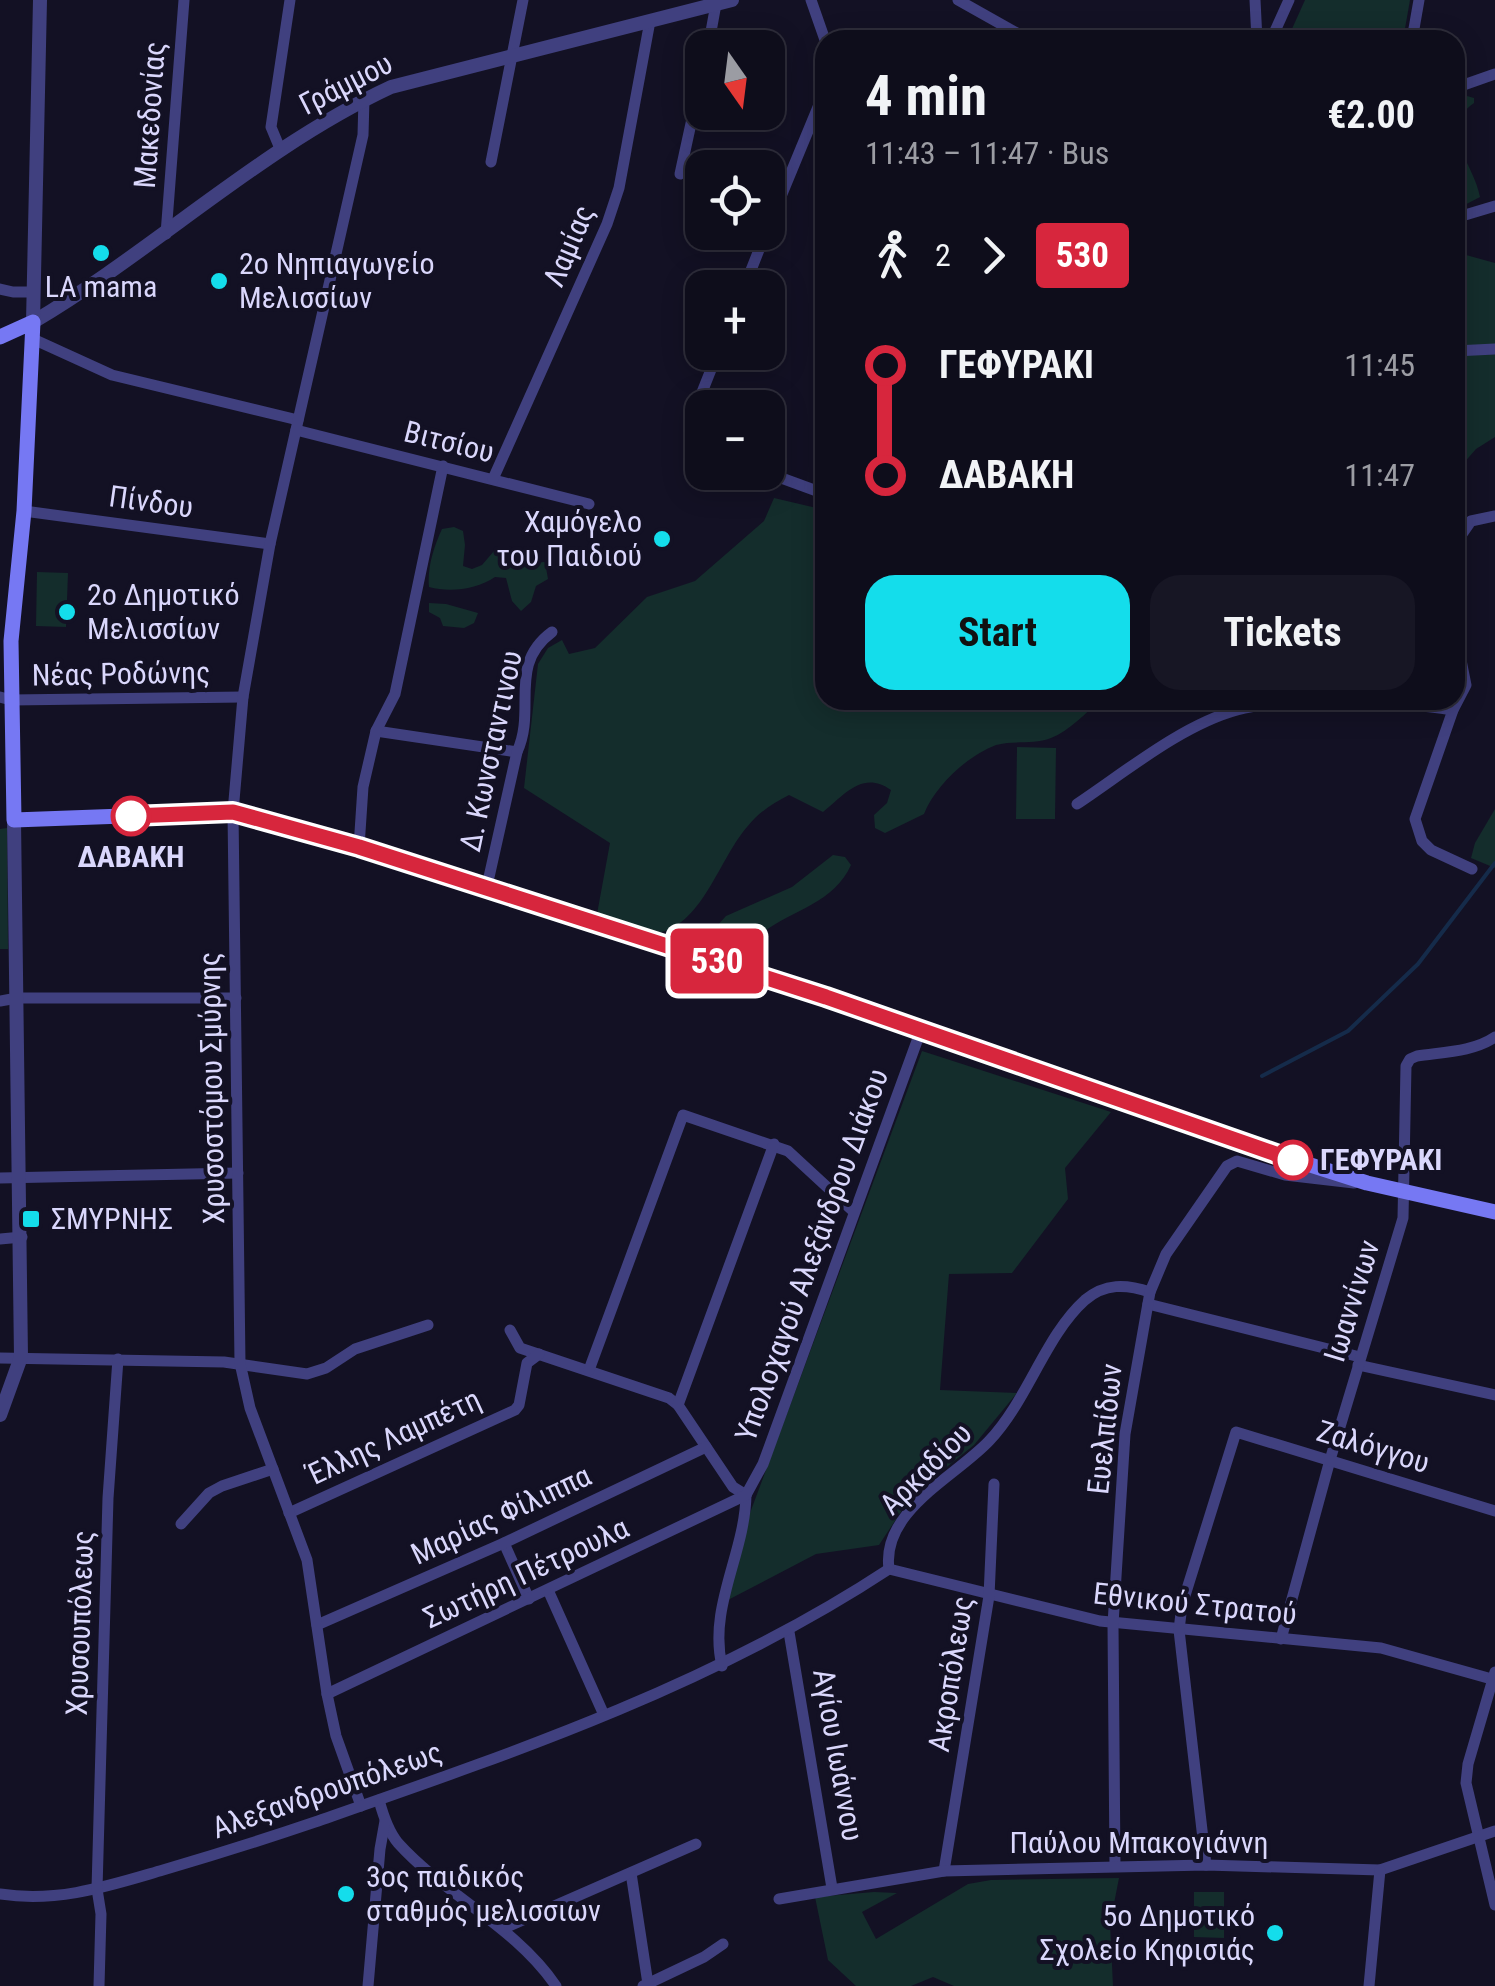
<!DOCTYPE html>
<meta charset="utf-8">
<style>
:root{--surface:#0e0d1b;--page:#171624;--text:#f1f3f6;--muted:#9b9ca3;--line:#2e2d3a;--accent:#14ddeb}
body{margin:0;font-family:"Roboto Condensed",sans-serif;background:var(--page);color:var(--text);height:100vh;display:flex;flex-direction:column;font-size:38px;white-space:nowrap}
*{box-sizing:border-box;margin:0}
p{font-size:32px;color:var(--muted)}
.icon{flex:none;width:55px;height:55px;fill:none;stroke:currentColor;stroke-width:2;stroke-linecap:round;stroke-linejoin:round}
.map{position:relative;flex:1;overflow:hidden}
.side{position:absolute;left:815px;top:30px;width:650px;height:680px;display:flex;flex-direction:column;background:var(--surface);border-radius:30px;box-shadow:0 5px 25px #0003,0 0 0 2px var(--line)}
.side>*{flex:none}
.badge{padding:0 20px;border-radius:8px;font-size:35px;line-height:65px}
.needle{width:65px;rotate:166deg}
.tools{position:absolute;left:685px;top:30px;display:grid;gap:20px}
.tools a{display:grid;place-items:center;width:100px;height:100px;border-radius:20px;background:var(--surface);box-shadow:0 5px 25px #0003,0 0 0 2px var(--line);font-size:50px}
.map>.badge{position:absolute;translate:-50% -50%;box-shadow:0 0 0 5px #fff}
.legs{display:flex;align-items:center;gap:15px;height:110px;padding:0 50px;font-size:32px}
.legs p{margin-inline-start:auto}
.headline{display:flex;align-items:center;justify-content:space-between;height:170px;padding:0 50px}
h1{font-size:55px;font-weight:700;line-height:75px}
.cta{display:flex;gap:20px;margin-top:auto;padding:20px 50px}
.cta a{flex:1;height:115px;border-radius:30px;background:var(--accent);color:#111;font-size:40px;font-weight:700;line-height:115px;text-align:center}
.cta a+a{background:var(--page);color:var(--text)}
ul{padding:0 50px;list-style:none}
li{display:flex;align-items:center;gap:35px;height:110px;font-size:38px}
li i{display:grid;place-items:center;width:15px;height:100%;margin:0 12px;background:currentColor}
li i::after{content:'';width:25px;height:25px;margin:-12px;border:8px solid;border-radius:50%;background:var(--surface)}
li p{margin-inline-start:auto}
li:first-child i{background:linear-gradient(#0000 50%,currentColor 0)}
li:last-child i{background:linear-gradient(currentColor 50%,#0000 0)}
.map>svg:first-child{display:block}
.green{fill:#142d2c}
.lines{fill:none;stroke-linecap:round;stroke-linejoin:round}
.stream{stroke:#152b4a;stroke-width:4}
.minor{stroke:#40407f;stroke-width:11}
.tertiary{stroke:#40407f;stroke-width:14}
.secondary{stroke:#7678f3;stroke-width:15}
.line-1-casing{stroke:#fff;stroke-width:22}
.line-1{stroke:#d7263d;stroke-width:15}
.poi-dot{fill:#14ddeb;stroke:#131124;stroke-width:4}
.stop-1-dot{fill:#fff;stroke:#d7263d;stroke-width:5}
.labels{text-anchor:middle;stroke-width:8;stroke-linejoin:round;paint-order:stroke}
.street-label{font-size:30px;fill:#dad7fc;stroke:#131124}
.poi-label{font-size:30px;fill:#dad7fc;stroke:#131124;text-anchor:start}
.stop-label{font-size:30px;font-weight:bold;fill:#dad7fc;stroke:#131124}
</style>
<div class="map">
<svg width="1495" height="1986" viewBox="0 0 1495 1986">
<rect width="100%" height="100%" fill="#131124"/>
<!-- green -->
<g class="green">
<polygon points="1305,0 1410,0 1403,40 1287,40"/>
<path d="M1467,96l7,2v5c-38,26 1,62 6,94l-25,13v-18l4,-8 -4,-12v-66z"/>
<polygon points="1455,255 1466,255 1495,263 1495,437 1476,449 1455,473"/>
<path d="M774,498l51,12v190h275c-14,13 -31,31 -49,38 -18,7 -38,2 -55,7 -29,11 -61,41 -72,69l-39,19 -10,-5 -1,-13 13,-12 4,-13c-28,-20 -46,4 -68,22l-34,-17c-17,9 -30,17 -42,32 -32,37 -49,116 -109,106 -19,-3 -27,-6 -41,-19l13,-71 -86,-55 14,-124 10,-16 14,-8 7,14 26,-6 52,-51 48,-16 69,-60z"/>
<path d="M454,527l9,4 2,14 -2,21 9,3 10,-4 12,-14 34,12 17,-1 3,17 -12,7 -5,16 -10,9 -9,-10 -6,-23 -11,-1c-18,12 -44,16 -66,10 -2,-19 5,-41 13,-58z"/>
<polygon points="37,572 68,573 66,627 36,626"/>
<polygon points="429,603 446,604 478,613 474,623 464,628 443,626 440,618 429,612"/>
<polygon points="1017,747 1056,748 1055,819 1016,819"/>
<polygon points="1495,809 1495,868 1471,858 1475,843"/>
<polygon points="7,828 8,949 0,949 0,829"/>
<path d="M833,855l12,2 6,8c-17,38 -57,44 -89,68l2,17 -6,12 -36,-10 -8,-11 2,-14 10,-11 66,-29z"/>
<polygon points="922,1051 1111,1112 1065,1168 1068,1199 1012,1273 949,1274 940,1390 1017,1393 974,1445 912,1495 879,1545 816,1554 726,1601 750,1513"/>
<polygon points="1119,1878 1110,1924 1113,1986 954,1986 933,1977 911,1986 856,1986 828,1960 815,1897 874,1892 897,1893 862,1912 876,1939 968,1884 991,1880"/>
<polygon points="1194,1892 1224,1892 1224,1938 1194,1937"/>
</g>
<g class="lines">
<!-- stream -->
<polyline class="stream" points="1262,1076 1348,1031 1418,964 1495,863"/>
<!-- minor -->
<g class="minor">
<polyline points="811,0 825,40"/>
<polyline points="958,0 1029,40"/>
<polyline points="1255,0 1257,40"/>
<polyline points="1271,40 1289,0"/>
<polyline points="1412,40 1419,0"/>
<polyline points="708,48 716,4"/>
<polyline points="1455,88 1495,74"/>
<polyline points="281,151 271,127 290,0"/>
<polyline points="491,162 523,0"/>
<polyline points="680,174 702,73"/>
<polyline points="1455,218 1495,206"/>
<polyline points="768,228 825,90"/>
<polyline points="166,234 184,0"/>
<polyline points="744,288 766,232"/>
<polyline points="0,289 13,292 34,292"/>
<polyline points="33,339 112,375 298,420"/>
<polyline points="1455,351 1495,349"/>
<polyline points="296,430 589,504"/>
<path d="M702,446c-9,-4 -14,-10 -13,-21l29,-73"/>
<polyline points="765,472 825,494"/>
<polyline points="493,479 607,224 619,188 650,21"/>
<polyline points="24,511 270,544"/>
<polyline points="1455,544 1471,521 1495,516"/>
<polyline points="1455,630 1466,685 1453,710 1415,819 1422,841 1431,850 1472,869"/>
<polyline points="0,697 11,700 243,697"/>
<polyline points="376,731 517,752"/>
<path d="M1077,804c48,-32 105,-79 160,-94 49,-14 165,-8 216,0"/>
<polyline points="359,847 363,787 376,731 395,694 443,466"/>
<path d="M487,886l30,-134c20,-43 -10,-87 35,-120"/>
<polyline points="0,1001 17,998 236,998"/>
<polyline points="0,1178 238,1173"/>
<polyline points="0,1239 22,1237"/>
<polyline points="1148,1304 1360,1357"/>
<polyline points="510,1330 520,1348 669,1398 678,1405 733,1487 746,1495"/>
<polyline points="0,1358 224,1362 307,1374 326,1368 355,1349 428,1325"/>
<polyline points="1358,1365 1495,1395"/>
<polyline points="589,1370 683,1115 788,1151 853,1211"/>
<polyline points="678,1405 774,1144"/>
<polyline points="289,1513 515,1410 519,1405 527,1363 539,1354"/>
<polyline points="181,1524 209,1493 222,1486 273,1469"/>
<polyline points="504,1543 529,1599"/>
<polyline points="889,1569 1100,1621 1381,1648 1495,1680"/>
<path d="M889,1569c-8,-58 66,-92 100,-128 39,-41 56,-105 96,-141 20,-17 41,-16 65,-8"/>
<polyline points="548,1590 604,1715"/>
<polyline points="317,1625 504,1543 706,1447"/>
<polyline points="789,1632 832,1888"/>
<path d="M1281,1639l49,-179 73,-242 3,-152 4,-7 7,-3c26,-4 56,-4 78,-19"/>
<path d="M722,1666c-14,-59 23,-112 24,-171"/>
<polyline points="1495,1672 1468,1764 1466,1783 1495,1905"/>
<polyline points="327,1694 746,1495 763,1464 921,1030"/>
<path d="M379,1800c4,15 9,31 19,43 48,53 117,83 158,143"/>
<polyline points="361,1806 336,1736 327,1694 307,1560 250,1408 240,1363 233,812 243,697 270,544 363,135 364,99"/>
<polyline points="1206,1865 1179,1630 1182,1605 1236,1432 1495,1511"/>
<polyline points="1115,1866 1113,1624 1125,1434 1150,1292 1166,1254 1227,1166 1237,1161 1285,1175 1354,1183"/>
<polyline points="944,1871 989,1596 994,1484"/>
<polyline points="631,1873 648,1984"/>
<path d="M0,1894c58,9 108,-8 163,-24 51,-15 102,-31 152,-48 198,-69 398,-137 574,-253"/>
<polyline points="779,1899 944,1871 1206,1865 1380,1870 1495,1831"/>
<polyline points="502,1929 696,1844"/>
<polyline points="99,1986 101,1914 97,1889 108,1498 118,1359"/>
<polyline points="368,1986 380,1849 385,1821"/>
<polyline points="643,1986 704,1957 723,1944"/>
<polyline points="1369,1986 1380,1870"/>
</g>
<!-- tertiary -->
<g class="tertiary">
<path d="M33,322c123,-73 229,-175 358,-235l341,-87"/>
<polyline points="33,322 40,0"/>
<polyline points="0,1415 21,1357 14,820"/>
</g>
<!-- secondary -->
<polyline class="secondary" points="0,337 33,322 24,511 11,641 14,820 233,812 487,886 826,997 1222,1137 1367,1183 1495,1212"/>
</g>
<g class="lines">
<!-- line-1 casing -->
<g class="line-1-casing">
<polyline id="line-1" points="131,816 233,812 359,847 826,997 1293,1160"/>
</g>
<!-- line-1 -->
<use href="#line-1" class="line-1"/>
</g>
<!-- markers -->
<g class="poi-dot">
<circle cx="101" cy="253" r="10"/>
<circle cx="219" cy="281" r="10"/>
<circle cx="662" cy="539" r="10"/>
<circle cx="67" cy="612" r="10"/>
<rect x="21" y="1209" width="20" height="20" rx="5"/>
<circle cx="346" cy="1894" r="10"/>
<circle cx="1275" cy="1933" r="10"/>
</g>
<g class="stop-1-dot">
<circle cx="131" cy="816" r="18"/>
<circle cx="1293" cy="1160" r="18"/>
</g>
<g class="labels">
<!-- street labels -->
<g class="street-label">
<text transform="translate(346 84) rotate(-27)" y="10">Γράμμου</text>
<text transform="translate(150 115) rotate(-86)" y="10">Μακεδονίας</text>
<text transform="translate(569 246) rotate(-67)" y="10">Λαμίας</text>
<text transform="translate(449 442) rotate(14)" y="10">Βιτσίου</text>
<text transform="translate(151 502) rotate(8)" y="10">Πίνδου</text>
<text transform="translate(121 674) rotate(-1)" y="10">Νέας Ροδώνης</text>
<text transform="translate(491 751) rotate(-78)" y="10">Δ. Κωνσταντινου</text>
<text transform="translate(212 1088) rotate(-91)" y="10">Χρυσοστόμου Σμύρνης</text>
<text transform="translate(812 1255) rotate(-70)" y="10">Υπολοχαγού Αλεξάνδρου Διάκου</text>
<text transform="translate(1352 1301) rotate(-73)" y="10">Ιωαννίνων</text>
<text transform="translate(1105 1429) rotate(-84)" y="10">Ευελπίδων</text>
<text transform="translate(394 1437) rotate(-25)" y="10">Έλλης Λαμπέτη</text>
<text transform="translate(1373 1447) rotate(17)" y="10">Ζαλόγγου</text>
<text transform="translate(926 1469) rotate(-45)" y="10">Αρκαδίου</text>
<text transform="translate(501 1515) rotate(-25)" y="10">Μαρίας Φίλιππα</text>
<text transform="translate(526 1573) rotate(-25)" y="10">Σωτήρη Πέτρουλα</text>
<text transform="translate(1195 1604) rotate(6)" y="10">Εθνικού Στρατού</text>
<text transform="translate(80 1623) rotate(-88)" y="10">Χρυσουπόλεως</text>
<text transform="translate(951 1674) rotate(-81)" y="10">Ακροπόλεως</text>
<text transform="translate(838 1755) rotate(80)" y="10">Αγίου Ιωάννου</text>
<text transform="translate(327 1790) rotate(-19)" y="10">Αλεξανδρουπόλεως</text>
<text x="1139" y="1853">Παύλου Μπακογιάννη</text>
</g>
<!-- poi labels -->
<g class="poi-label">
<text x="239" y="274">2ο Νηπιαγωγείο<tspan x="239" dy="34">Μελισσίων</tspan></text>
<text x="101" y="297" text-anchor="middle">LA mama</text>
<text x="642" y="532" text-anchor="end">Χαμόγελο<tspan x="642" dy="34">του Παιδιού</tspan></text>
<text x="87" y="605">2ο Δημοτικό<tspan x="87" dy="34">Μελισσίων</tspan></text>
<text x="51" y="1229">ΣΜΥΡΝΗΣ</text>
<text x="366" y="1887">3ος παιδικός<tspan x="366" dy="34">σταθμός μελισσιων</tspan></text>
<text x="1255" y="1926" text-anchor="end">5ο Δημοτικό<tspan x="1255" dy="34">Σχολείο Κηφισιάς</tspan></text>
</g>
<!-- stop labels -->
<g class="stop-label">
<text x="131" y="867">ΔΑΒΑΚΗ</text>
<text x="1320" y="1170" text-anchor="start">ΓΕΦΥΡΑΚΙ</text>
</g>
</g>
</svg>
<div class="tools">
<a><svg class="needle" viewBox="-14 -14 28 28"><path d="M0-13l5 13h-10z" fill="#e53935"/><path d="M0 13l5-13h-10z" fill="#9b9ca3"/></svg></a>
<a><svg class="icon" aria-label="locate" viewBox="0 0 24 24"><circle cx="12" cy="12" r="6"/><path d="M12 2v4M12 18v4M2 12h4M18 12h4"/></svg></a>
<a>+</a>
<a>−</a>
</div>
<b class="badge" style="left:717px;top:961px;background:#d7263d;color:#fff">530</b>
<section class="side">
<div class="headline"><div><h1>4 min</h1><p>11:43 – 11:47 · Bus</p></div><b>€2.00</b></div>
<div class="legs"><svg class="icon" aria-label="walk" viewBox="0 0 24 24"><circle cx="13" cy="4" r="2"/><path d="M13 8l-2 6 4 7M11 14l-3 7M7 12l3-4h3l4 4"/></svg>2<svg class="icon" aria-label="forward" viewBox="0 0 24 24"><path d="M9 5l7 7-7 7"/></svg><b class="badge" style="background:#d7263d;color:#fff">530</b></div>
<ul>
<li><i style="color:#d7263d"></i><b>ΓΕΦΥΡΑΚΙ</b><p>11:45</p></li>
<li><i style="color:#d7263d"></i><b>ΔΑΒΑΚΗ</b><p>11:47</p></li>
</ul>
<div class="cta"><a>Start</a><a>Tickets</a></div>
</section>
</div>
